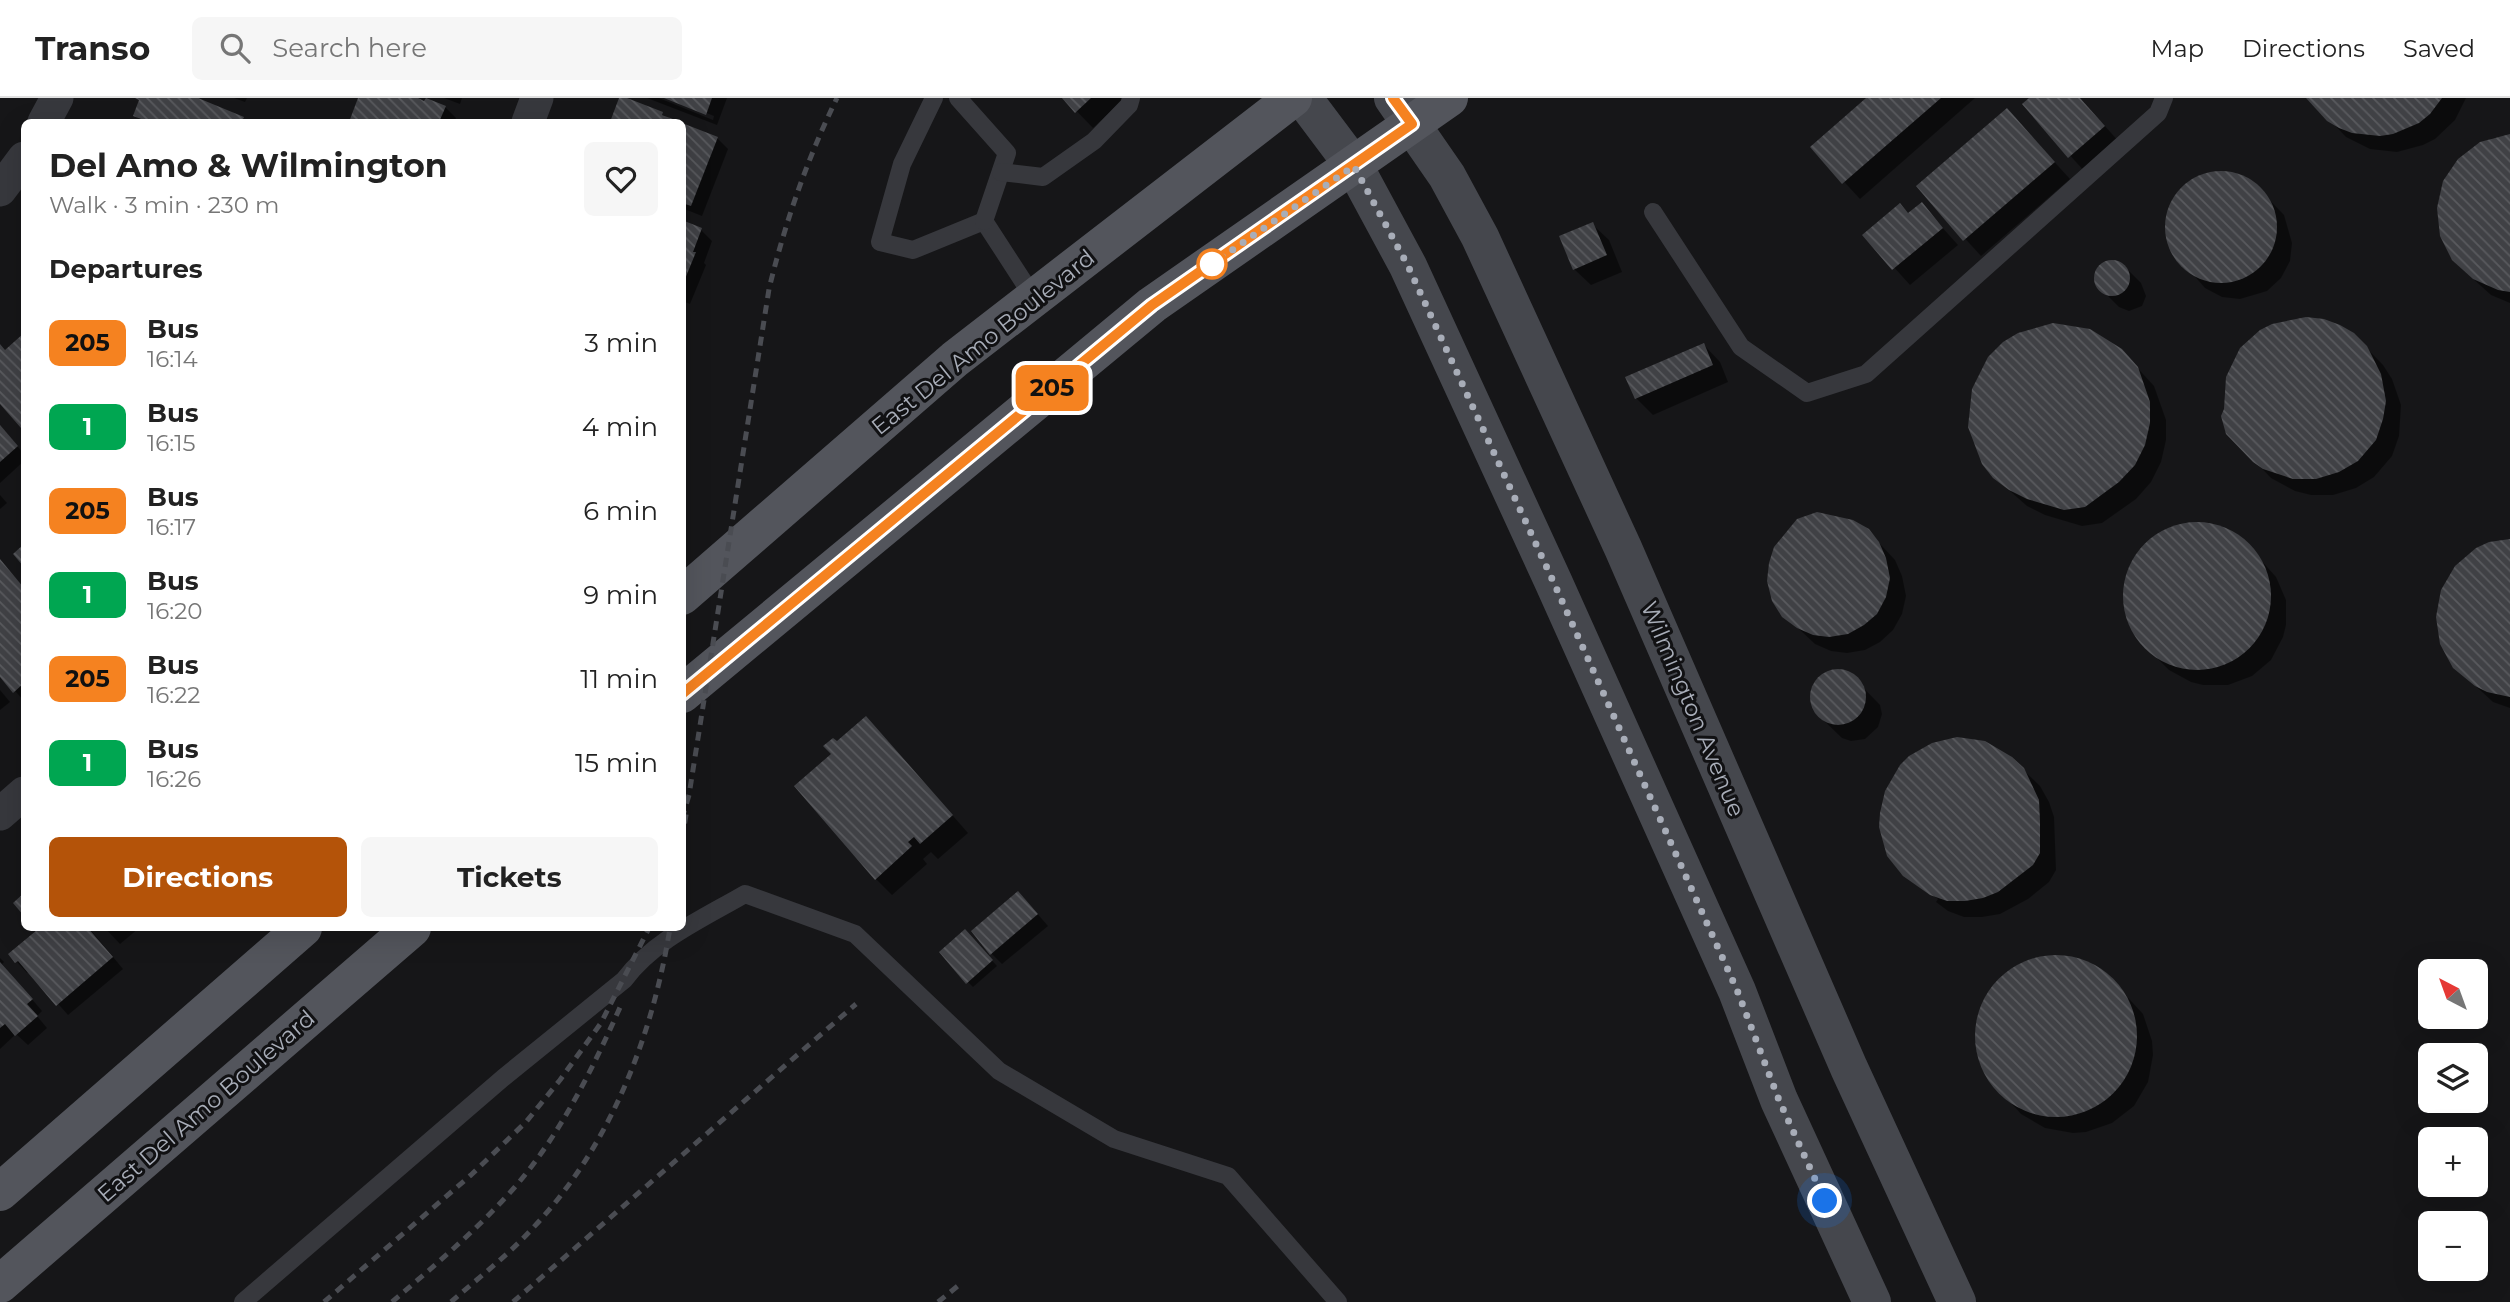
<!DOCTYPE html>
<meta charset="utf-8">
<style>
:root{--surface:#fff;--page:#f6f6f6;--text:#222;--muted:#767676;--line:#e0e0e0;--accent:#b45309}
body{margin:0;font-family:Montserrat,sans-serif;background:var(--page);color:var(--text);height:100vh;display:flex;flex-direction:column;font-size:26px;white-space:nowrap}
*{box-sizing:border-box;margin:0}
p{font-size:23px;color:var(--muted)}
.icon{flex:none;width:38px;height:38px;fill:none;stroke:currentColor;stroke-width:2;stroke-linecap:round;stroke-linejoin:round}
.map{position:relative;flex:1;overflow:hidden}
.drawer{position:absolute;left:21px;top:21px;width:665px;height:812px;display:flex;flex-direction:column;background:var(--surface);border-radius:10px;box-shadow:0 7px 28px #0002}
.drawer>*{flex:none}
.badge{padding:0 14px;border-radius:10px;font-size:24px;line-height:46px}
.needle{width:46px;rotate:319deg}
.controls{position:absolute;left:2418px;top:861px;display:grid;gap:14px}
.controls a{display:grid;place-items:center;width:70px;height:70px;border-radius:10px;background:var(--surface);box-shadow:0 7px 28px #0002;font-size:35px}
.you{position:absolute;width:35px;height:35px;margin:-18px;border:5px solid #fff;border-radius:50%;background:#1a73e8;box-shadow:0 0 0 10px #1a73e833}
.map>.badge{position:absolute;translate:-50% -50%;box-shadow:0 0 0 4px #fff}
h2{padding:0 28px;font-size:26px;line-height:63px}
.round{display:grid;place-items:center;flex:none;width:74px;height:74px;border-radius:10px;background:var(--page)}
.headline{display:flex;align-items:center;justify-content:space-between;height:119px;padding:0 28px}
h1{font-size:33px;font-weight:700;line-height:52px}
.cta{display:flex;gap:14px;margin-top:auto;padding:14px 28px}
.cta a{flex:1;height:80px;border-radius:10px;background:var(--accent);color:#fff;font-size:28px;font-weight:700;line-height:80px;text-align:center}
.cta a+a{background:var(--page);color:var(--text)}
ul{padding:0;list-style:none}
li{display:flex;align-items:center;gap:21px;height:84px;padding:0 28px}
li div{flex:1}
li b{display:block;font-size:26px}
li em{font-style:normal}
li .badge{min-width:77px;font-weight:700;text-align:center}
header{display:flex;align-items:center;gap:42px;box-sizing:border-box;height:98px;padding:0 35px;background:var(--surface);border-bottom:2px solid var(--line)}
header strong{font-size:33px}
nav{display:flex;gap:38px;margin-inline-start:auto;font-size:24px}
.search{width:490px;height:63px;background:var(--page);display:flex;align-items:center;gap:18px;box-sizing:border-box;padding:0 24px;border-radius:10px;color:var(--muted);font-size:26px}
.map>svg:first-child{display:block}
.shadow{fill:#0007}
.building{fill:url(#building-back-hatch)}
.lines{fill:none;stroke-linecap:round;stroke-linejoin:round}
.lane{stroke:#37383d;stroke-width:18}
.street{stroke:#37383d;stroke-width:33}
.secondary{stroke:#45474d;stroke-width:38}
.primary{stroke:#53555c;stroke-width:38}
.rail{stroke:#4a4c52;stroke-width:5;stroke-dasharray:9 7;stroke-linecap:butt}
.line-casing{stroke:#fff;stroke-width:16}
.line{stroke:#f58220;stroke-width:10}
.walk{stroke:#a8adb8;stroke-width:7;stroke-dasharray:0 12.6}
.stop-dot{fill:#fff;stroke:#f58220;stroke-width:3.5}
.labels{text-anchor:middle;stroke-width:6;stroke-linejoin:round;paint-order:stroke}
.street-label{font-size:23px;fill:#a8adb8;stroke:#111113}
</style>
<header>
<strong>Transo</strong>
<div class="search"><svg class="icon" aria-label="search" viewBox="0 0 24 24"><circle cx="10" cy="10" r="6"/><path d="M15 15l6 6"/></svg>Search here</div>
<nav><a>Map</a><a>Directions</a><a>Saved</a></nav>
</header>
<div class="map">
<svg width="2510" height="1204" viewBox="0 0 2510 1204">
<defs>
<pattern id="building-back-hatch" width="6" height="6" patternUnits="userSpaceOnUse" patternTransform="scale(1.75)"><rect width="6" height="6" fill="#404145"/><path d="M-1 5l2 2M0 0l6 6M5-1l2 2" fill="none" stroke="#595a5e"/></pattern>
</defs>
<rect width="100%" height="100%" fill="#161618"/>
<!-- shadow -->
<g class="shadow">
<polygon points="140,0 196,0 243,20 247,24 143,24 135,17"/>
<polygon points="234,0 247,0 245,4"/>
<polygon points="360,0 413,0 445,9 456,20 454,24 351,24"/>
<polygon points="444,0 462,0 460,6"/>
<polygon points="621,0 680,24 612,24"/>
<polygon points="647,0 659,0 713,22 714,18 669,0 727,0 717,27"/>
<polygon points="1064,0 1125,0 1093,30"/>
<polygon points="1869,0 1975,0 1860,101 1812,49"/>
<polygon points="2032,0 2080,0 2120,45 2086,75 2024,7"/>
<polygon points="2309,0 2466,0 2455,22 2435,41 2423,47 2397,54 2370,51 2346,39"/>
<polygon points="2007,12 2070,81 1981,158 1918,89"/>
<polygon points="682,26 717,40 728,51 702,118 682,110"/>
<polygon points="2510,38 2510,205 2491,197 2471,179 2469,53 2493,40"/>
<polygon points="2209,76 2237,78 2254,86 2284,117 2292,145 2290,163 2281,180 2267,193 2240,201 2222,199 2205,190 2170,150 2167,132 2169,113 2178,96 2191,84"/>
<polygon points="1922,107 1958,147 1910,187 1865,137 1909,117"/>
<polygon points="682,123 701,132 712,143 704,165 706,167 690,206 682,203"/>
<polygon points="1592,126 1609,142 1622,174 1591,187 1574,171"/>
<polygon points="2113,164 2124,168 2141,185 2146,198 2142,208 2129,213 2119,209 2102,192 2096,182 2097,173 2105,165"/>
<polygon points="2353,236 2383,267 2392,281 2401,307 2399,338 2392,358 2374,379 2356,390 2333,397 2311,397 2295,393 2271,380 2228,335"/>
<polygon points="24,238 24,331 0,303 0,246 6,254"/>
<polygon points="1704,247 1720,264 1728,284 1653,317 1636,300"/>
<polygon points="2121,252 2154,288 2166,322 2166,342 2161,364 2151,384 2136,401 2102,425 2082,428 2045,417 2027,408 1994,379"/>
<polygon points="0,328 24,356 24,363 0,385"/>
<polygon points="0,397 7,405 0,411"/>
<polygon points="2196,426 2221,430 2243,442 2276,479 2286,502 2286,527 2283,539 2271,562 2252,578 2228,587 2203,587 2191,584 2169,572 2143,546 2129,524 2125,499 2129,475 2141,453 2150,444 2171,431"/>
<polygon points="1867,432 1895,462 1902,478 1906,498 1902,516 1893,532 1880,544 1865,552 1847,555 1831,553 1815,546 1784,517"/>
<polygon points="2510,443 2510,610 2493,604 2455,569 2439,505 2448,480 2466,459"/>
<polygon points="0,465 24,490 24,603 0,576"/>
<polygon points="1833,573 1850,576 1880,607 1882,616 1878,629 1865,641 1851,643 1842,640 1817,616 1811,604 1811,595 1814,586 1820,579"/>
<polygon points="0,592 10,604 0,612"/>
<polygon points="882,637 968,735 938,761 931,754 923,761 927,766 892,797 876,781 833,656 837,646"/>
<polygon points="2011,660 2040,688 2049,704 2054,719 2056,772 2049,784 2028,801 2000,816 1982,819 1964,819 1948,813 1920,792 1936,804 1938,801 1909,780"/>
<polygon points="1029,806 1048,828 1002,866 991,855"/>
<polygon points="37,830 89,830 123,871 68,917 29,873 27,875 17,864 39,832"/>
<polygon points="105,830 139,830 120,846"/>
<polygon points="970,838 997,868 973,889 968,884"/>
<polygon points="2057,858 2084,863 2108,878 2143,916 2152,943 2153,957 2148,984 2134,1008 2112,1025 2086,1034 2073,1035 2045,1030 2021,1016 1986,977 1980,965 1976,937 1981,910 1995,886 2017,868 2043,859"/>
<polygon points="0,860 4,864 2,866 42,913 37,918 47,930 28,947 16,936 0,951"/>
</g>
<!-- building -->
<g class="building">
<polygon points="135,0 198,0 244,19 242,24 149,24 133,18 139,2"/>
<polygon points="358,0 418,0 424,3 426,0 446,8 439,24 349,24"/>
<polygon points="619,0 627,0 663,14 662,17 681,24 610,24"/>
<polygon points="664,0 712,0 706,17"/>
<polygon points="1062,0 1091,0 1075,15"/>
<polygon points="1866,0 1941,0 1842,86 1810,49"/>
<polygon points="2029,0 2080,0 2105,28 2068,60 2022,6"/>
<polygon points="2306,0 2442,0 2430,16 2419,25 2393,36 2380,38 2352,35 2339,30 2327,23"/>
<polygon points="2007,10 2055,64 1963,143 1916,88"/>
<polygon points="682,25 718,39 691,108 682,105"/>
<polygon points="2510,36 2510,194 2498,192 2473,181 2452,162 2440,138 2437,110 2443,83 2458,61 2480,44"/>
<circle cx="2221" cy="129" r="56"/>
<polygon points="1922,104 1943,130 1892,172 1862,137 1900,105 1908,115"/>
<polygon points="682,122 702,130 693,154 696,154 683,186"/>
<polygon points="1593,124 1607,157 1573,172 1559,138"/>
<circle cx="2112" cy="180" r="18"/>
<polygon points="2306,219 2324,221 2340,227 2354,235 2367,248 2381,276 2386,303 2383,321 2376,342 2358,363 2339,374 2316,381 2293,381 2263,371 2253,364 2226,336 2221,318 2224,311 2226,279 2240,250 2260,232 2272,226"/>
<polygon points="2053,225 2090,231 2122,251 2138,269 2150,304 2150,325 2145,347 2135,367 2119,384 2085,409 2064,412 2027,401 2009,392 1993,380 1982,366 1968,329 1972,291 1988,259 2003,244 2018,235"/>
<polygon points="24,235 24,327 21,330 0,306 0,246 5,252"/>
<polygon points="1704,245 1713,267 1635,301 1625,279"/>
<polygon points="0,327 18,348 0,364"/>
<polygon points="1817,414 1853,422 1869,431 1879,444 1886,460 1890,480 1886,499 1877,516 1864,527 1848,536 1829,539 1813,537 1797,530 1782,519 1772,503 1767,483 1769,465 1774,449 1797,421"/>
<circle cx="2197" cy="498" r="74"/>
<polygon points="2510,441 2510,599 2487,594 2475,588 2453,570 2440,546 2436,519 2441,492 2455,468 2476,450 2489,444"/>
<polygon points="24,446 24,469 13,456"/>
<polygon points="0,461 24,490 24,585 13,595 0,579"/>
<circle cx="1838" cy="599" r="28"/>
<polygon points="866,618 953,717 920,746 914,739 908,744 912,748 875,782 794,688 831,656 823,648 833,640 837,643"/>
<polygon points="1957,639 1985,643 2012,659 2024,670 2039,702 2040,723 2040,755 2033,767 1998,794 1983,800 1965,803 1947,803 1930,797 1903,778 1887,758 1879,729 1880,715 1885,693 1900,667 1909,658 1932,645"/>
<polygon points="1018,793 1038,816 990,857 971,833"/>
<polygon points="24,795 24,818 13,805"/>
<polygon points="35,830 88,830 113,859 56,908 18,863 15,865 8,856 37,832"/>
<polygon points="965,831 993,862 966,886 939,854"/>
<circle cx="2056" cy="938" r="81"/>
<polygon points="0,864 33,901 27,906 38,918 15,938 5,926 0,930"/>
</g>
<g class="lines">
<!-- lane -->
<g class="lane">
<polyline points="934,0 902,66 880,144 913,152 984,123 1034,200"/>
<polyline points="958,0 1007,55 984,123"/>
<polyline points="1001,74 1043,79 1094,43 1129,7 1131,0"/>
<polyline points="1653,114 1741,249 1807,295 1866,276 2158,15 2164,0"/>
<path d="M243,1204l260,-224 121,-98c30,-40 78,-61 121,-86l110,40 144,137 115,68 114,37 110,126"/>
</g>
<!-- street -->
<g class="street">
<polyline points="44,24 57,0"/>
<polyline points="528,24 537,0"/>
<polyline points="0,92 24,60"/>
<polyline points="0,716 24,695"/>
</g>
<!-- secondary -->
<g class="secondary">
<polyline points="1303,0 1354,68 1408,168 1553,483 1737,893 1779,1002 1872,1204"/>
<polyline points="1393,0 1447,78 1480,139 1623,450 1849,970 1957,1204"/>
</g>
<!-- primary -->
<g class="primary">
<polyline points="682,498 955,261 1293,0"/>
<polyline points="682,596 1152,207 1449,0"/>
<polyline points="0,1094 303,830"/>
<polyline points="0,1186 412,830"/>
</g>
<!-- rail -->
<g class="rail">
<path d="M682,721l7,-24 80,-506c16,-66 38,-130 68,-191"/>
<polyline points="682,741 687,711"/>
<polyline points="324,1204 471,1077 526,1024 560,982 601,925 649,830"/>
<path d="M392,1204c42,-36 85,-72 122,-114 47,-54 79,-120 108,-185"/>
<path d="M451,1204c26,-23 55,-45 79,-71 79,-82 122,-192 140,-303"/>
<polyline points="513,1204 856,906"/>
<polyline points="938,1204 959,1187"/>
</g>
</g>
<g class="lines">
<!-- line casing -->
<g class="line-casing">
<polyline id="line" points="682,596 1152,207 1412,26 1393,0"/>
</g>
<!-- line -->
<use href="#line" class="line"/>
<!-- walk -->
<polyline class="walk" points="1212,166 1354,68 1408,168 1553,483 1737,892 1779,1002 1825,1103"/>
</g>
<!-- markers -->
<circle class="stop-dot" cx="1212" cy="166" r="14"/>
<g class="labels">
<!-- street labels -->
<g class="street-label">
<text transform="translate(983 244) rotate(-39)" y="8">East Del Amo Boulevard</text>
<text transform="translate(1693 611) rotate(67)" y="8">Wilmington Avenue</text>
<text transform="translate(206 1008) rotate(-41)" y="8">East Del Amo Boulevard</text>
</g>
</g>
</svg>
<div class="controls">
<a><svg class="needle" viewBox="-14 -14 28 28"><path d="M0-13l5 13h-10z" fill="#e53935"/><path d="M0 13l5-13h-10z" fill="#767676"/></svg></a>
<a><svg class="icon" aria-label="layers" viewBox="0 0 24 24"><path d="M12 4l9 5-9 5-9-5zM3 14l9 5 9-5"/></svg></a>
<a>+</a>
<a>−</a>
</div>
<div class="you" style="left:1825px;top:1103px"></div>
<b class="badge" style="left:1052px;top:290px;background:#f58220;color:#111">205</b>
<section class="drawer">
<div class="headline"><div><h1>Del Amo &amp; Wilmington</h1><p>Walk · 3 min · 230 m</p></div><a class="round"><svg class="icon" aria-label="heart" viewBox="0 0 24 24"><path d="M12 20l-8-8c-3-5 5-10 8-4 3-6 11-1 8 4z"/></svg></a></div>
<h2>Departures</h2>
<ul>
<li><span class="badge" style="background:#f58220;color:#111">205</span><div><b>Bus</b><p>16:14</p></div><em>3 min</em></li>
<li><span class="badge" style="background:#00a651;color:#fff">1</span><div><b>Bus</b><p>16:15</p></div><em>4 min</em></li>
<li><span class="badge" style="background:#f58220;color:#111">205</span><div><b>Bus</b><p>16:17</p></div><em>6 min</em></li>
<li><span class="badge" style="background:#00a651;color:#fff">1</span><div><b>Bus</b><p>16:20</p></div><em>9 min</em></li>
<li><span class="badge" style="background:#f58220;color:#111">205</span><div><b>Bus</b><p>16:22</p></div><em>11 min</em></li>
<li><span class="badge" style="background:#00a651;color:#fff">1</span><div><b>Bus</b><p>16:26</p></div><em>15 min</em></li>
</ul>
<div class="cta"><a>Directions</a><a>Tickets</a></div>
</section>
</div>
